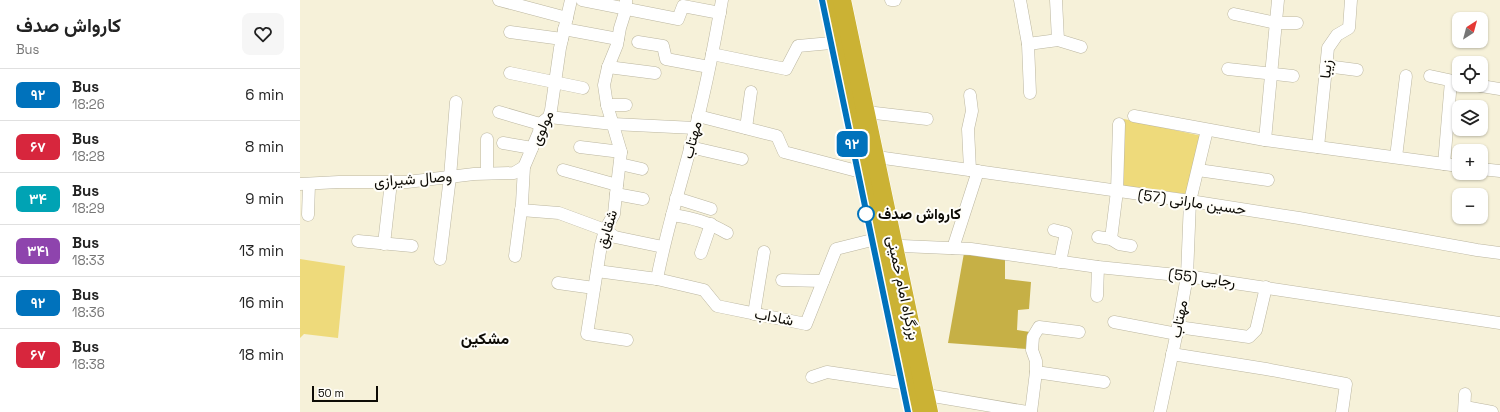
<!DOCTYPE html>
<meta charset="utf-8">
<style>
:root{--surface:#fff;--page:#f6f6f6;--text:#222;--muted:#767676;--line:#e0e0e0}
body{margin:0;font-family:"Space Grotesk",Vazirmatn,sans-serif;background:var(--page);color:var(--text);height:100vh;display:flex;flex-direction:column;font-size:15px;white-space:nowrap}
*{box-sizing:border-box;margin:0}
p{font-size:13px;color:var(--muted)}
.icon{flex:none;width:22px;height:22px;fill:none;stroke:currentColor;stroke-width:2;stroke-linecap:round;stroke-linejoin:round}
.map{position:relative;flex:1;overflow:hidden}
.details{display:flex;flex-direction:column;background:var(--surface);width:300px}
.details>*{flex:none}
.badge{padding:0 8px;border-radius:6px;font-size:14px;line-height:26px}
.needle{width:26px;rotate:36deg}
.fabs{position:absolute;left:1152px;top:12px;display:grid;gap:8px}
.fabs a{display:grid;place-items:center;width:36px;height:36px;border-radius:8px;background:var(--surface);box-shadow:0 1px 3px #0004;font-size:20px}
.scale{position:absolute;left:12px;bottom:10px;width:66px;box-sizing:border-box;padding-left:4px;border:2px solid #0d0b05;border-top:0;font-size:11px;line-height:14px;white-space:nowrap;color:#0d0b05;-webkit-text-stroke:3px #fffef9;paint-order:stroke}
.map>.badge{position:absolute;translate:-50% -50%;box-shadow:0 0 0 2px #fff}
.round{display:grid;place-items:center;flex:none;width:42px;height:42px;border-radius:8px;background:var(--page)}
.head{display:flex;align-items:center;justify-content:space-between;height:68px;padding:0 16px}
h1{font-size:19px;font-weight:700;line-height:30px}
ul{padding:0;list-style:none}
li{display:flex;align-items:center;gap:12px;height:52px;padding:0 16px;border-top:1px solid var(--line)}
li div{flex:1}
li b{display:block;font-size:15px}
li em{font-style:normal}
li .badge{min-width:44px;font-weight:700;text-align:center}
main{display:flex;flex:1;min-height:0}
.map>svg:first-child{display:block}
.green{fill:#eeda7b}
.forest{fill:#c6b046}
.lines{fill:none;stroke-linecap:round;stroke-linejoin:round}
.minor-casing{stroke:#bbb6a0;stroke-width:13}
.highway-casing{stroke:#fff;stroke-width:19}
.minor{stroke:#fff;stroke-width:12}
.highway{stroke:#cbb234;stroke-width:18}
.line-casing{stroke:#fff;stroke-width:9}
.line{stroke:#0072bc;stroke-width:6}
.stop-dot{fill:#fff;stroke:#0072bc;stroke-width:2}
.labels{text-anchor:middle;stroke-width:4;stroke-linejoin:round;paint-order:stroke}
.street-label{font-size:15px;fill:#0d0b05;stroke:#fffef9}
.stop-label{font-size:15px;font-weight:bold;fill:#0d0b05;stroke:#fffef9;text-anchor:start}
.neighbourhood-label{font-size:16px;font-weight:bold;fill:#0d0b05;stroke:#fffef9}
</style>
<main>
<section class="details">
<div class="head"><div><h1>کارواش صدف</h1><p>Bus</p></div><a class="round"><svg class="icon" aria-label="heart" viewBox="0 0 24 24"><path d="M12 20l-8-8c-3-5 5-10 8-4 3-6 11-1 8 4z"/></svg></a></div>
<ul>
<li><span class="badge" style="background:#0072bc;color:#fff">۹۲</span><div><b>Bus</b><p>18:26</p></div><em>6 min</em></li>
<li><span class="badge" style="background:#d7263d;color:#fff">۶۷</span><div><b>Bus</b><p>18:28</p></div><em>8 min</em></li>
<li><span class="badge" style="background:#00a3b4;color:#fff">۳۴</span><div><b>Bus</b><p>18:29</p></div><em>9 min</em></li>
<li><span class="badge" style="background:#8e44ad;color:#fff">۳۴۱</span><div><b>Bus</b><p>18:33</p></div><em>13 min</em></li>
<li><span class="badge" style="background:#0072bc;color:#fff">۹۲</span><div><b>Bus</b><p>18:36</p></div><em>16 min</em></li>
<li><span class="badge" style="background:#d7263d;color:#fff">۶۷</span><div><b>Bus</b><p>18:38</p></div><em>18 min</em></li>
</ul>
</section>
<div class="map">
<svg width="1200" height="412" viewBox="0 0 1200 412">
<rect width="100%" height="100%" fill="#f6f1d9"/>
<!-- green -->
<g class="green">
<polygon points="824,119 902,136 886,194 822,186"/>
<polygon points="0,259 45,266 38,338 4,334 0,338"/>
</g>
<!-- forest -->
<polygon class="forest" points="664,253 705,259 705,279 731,282 729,309 718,310 717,330 730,332 727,349 648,343"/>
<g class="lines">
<!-- minor casing -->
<g class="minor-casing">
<g id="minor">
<polyline points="199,0 267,18"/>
<polyline points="282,0 378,19 383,6 420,13"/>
<polyline points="326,0 326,9 320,28 317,45 308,67 304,85 307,105 321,152 316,194 314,214 305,230 301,245 287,334 327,340"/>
<polyline points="591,0 595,0"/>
<polyline points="720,0 728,44 758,40 781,47"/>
<polyline points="756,0 758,40"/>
<polyline points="934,14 976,23 997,23"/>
<polyline points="264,29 318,39"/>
<polyline points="210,32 262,39"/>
<polyline points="338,42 363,46 366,59 409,67"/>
<polyline points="728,44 730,93"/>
<polyline points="412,54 486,69 498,46 531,43"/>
<polyline points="1026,66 1057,70"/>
<polyline points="308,67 355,73"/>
<polyline points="928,69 993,76"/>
<polyline points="210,73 283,88"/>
<polyline points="1130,76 1158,82"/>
<polyline points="1175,85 1200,89"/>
<polyline points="670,95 672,111 668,129 670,170"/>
<polyline points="307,105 326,105"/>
<polyline points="199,112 240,124"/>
<polyline points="575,113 627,119"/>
<polyline points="398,116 477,136 484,152 557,171"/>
<polyline points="834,116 965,140 1159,166"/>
<polyline points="249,117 313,124 395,128"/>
<polyline points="446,128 451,92"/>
<polyline points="187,139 187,173"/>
<polyline points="965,140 978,0"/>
<polyline points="203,143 232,148"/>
<polyline points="280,147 321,152"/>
<polyline points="390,147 442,159"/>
<polyline points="1018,147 1028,48 1037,35 1049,28 1051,0"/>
<polyline points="1096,157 1106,76"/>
<polyline points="584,158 890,201 999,218 1177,250 1200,253"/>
<polyline points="320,164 342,169"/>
<polyline points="1144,164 1151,81"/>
<polyline points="1181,169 1200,171"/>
<polyline points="263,170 317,185"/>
<polyline points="898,170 968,180"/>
<polyline points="0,184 39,182 107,182 174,174 214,173 224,167"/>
<polyline points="316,194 343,199"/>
<polyline points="376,198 411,209"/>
<polyline points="221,210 259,213 305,230 315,237 363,247"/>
<polyline points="8,215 9,184"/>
<path d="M372,215c21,3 36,7 55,18"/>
<polyline points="754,230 766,233 760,262"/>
<polyline points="798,237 811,239 819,244 831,246"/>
<polyline points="811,239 817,191 819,124"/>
<polyline points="58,241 112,246"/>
<polyline points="84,244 91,182"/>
<polyline points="602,246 671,249 798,267 887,276 1200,323"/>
<polyline points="653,248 678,171"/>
<polyline points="401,253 411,224"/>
<polyline points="215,256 222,203 224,167 239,132 240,124 249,117 251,110 260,48 271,0"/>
<polyline points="140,259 150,177 156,102"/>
<polyline points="297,271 357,279 404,290 417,306 506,324 536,249 572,240"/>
<path d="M357,279c10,-53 27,-104 40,-157 10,-40 18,-81 25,-122"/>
<polyline points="482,280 523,281"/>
<polyline points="258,283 294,288"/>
<polyline points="797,296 798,267"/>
<polyline points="454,314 464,252"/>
<polyline points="814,322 877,334"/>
<polyline points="878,327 949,337 956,330 966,287"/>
<polyline points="872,354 966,369 1046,384 1042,412"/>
<polyline points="736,372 804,382"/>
<polyline points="512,377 527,372 601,383"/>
<polyline points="633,396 727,412"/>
<polyline points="1165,407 1192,412"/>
<polyline points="731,412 736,372 736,361 732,350 733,337 739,327 779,332"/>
<polyline points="860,412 878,327 887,276 890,201 907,130"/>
<polyline points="1164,412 1165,394"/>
</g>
</g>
<!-- highway casing -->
<g class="highway-casing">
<g id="highway">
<polyline points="528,0 616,412"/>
<polyline points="542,0 629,412"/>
</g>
</g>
<!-- minor -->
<use href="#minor" class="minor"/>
<!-- highway -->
<use href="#highway" class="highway"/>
</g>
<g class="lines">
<!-- line casing -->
<g class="line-casing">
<polyline id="line" points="522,0 608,412"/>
</g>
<!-- line -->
<use href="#line" class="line"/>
</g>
<!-- markers -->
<circle class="stop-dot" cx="566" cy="214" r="8"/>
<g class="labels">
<!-- street labels -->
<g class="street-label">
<text transform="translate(1026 69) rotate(-84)" y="5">زیبا</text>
<text transform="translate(242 128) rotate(-66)" y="5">مولوی</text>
<text transform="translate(392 140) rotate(-75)" y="5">مهتاب</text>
<text transform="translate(113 179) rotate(-4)" y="5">وصال شیرازی</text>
<text transform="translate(892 202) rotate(8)" y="5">حسین مارانی (57)</text>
<text transform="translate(307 229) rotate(-73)" y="5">شقایق</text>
<text transform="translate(902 278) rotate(7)" y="5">رجایی (55)</text>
<text transform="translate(603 288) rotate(78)" y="5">بزرگراه امام خمینی</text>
<text transform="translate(474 317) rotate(11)" y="5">شاداب</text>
<text transform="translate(879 319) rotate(-79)" y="5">مهتاب</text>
</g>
<!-- stop labels -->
<g class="stop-label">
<text x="578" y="219">کارواش صدف</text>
</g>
<!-- neighbourhood labels -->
<g class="neighbourhood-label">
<text x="185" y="344">مشکین</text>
</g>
</g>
</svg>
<div class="fabs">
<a><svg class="needle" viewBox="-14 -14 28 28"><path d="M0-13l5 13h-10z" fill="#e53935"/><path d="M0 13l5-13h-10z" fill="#767676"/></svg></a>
<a><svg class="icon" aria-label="locate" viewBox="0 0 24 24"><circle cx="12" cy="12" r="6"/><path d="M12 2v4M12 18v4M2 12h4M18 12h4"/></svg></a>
<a><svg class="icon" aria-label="layers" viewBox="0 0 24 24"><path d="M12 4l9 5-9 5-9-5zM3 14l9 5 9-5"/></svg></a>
<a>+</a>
<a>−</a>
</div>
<div class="scale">50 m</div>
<b class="badge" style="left:552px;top:144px;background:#0072bc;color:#fff">۹۲</b>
</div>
</main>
